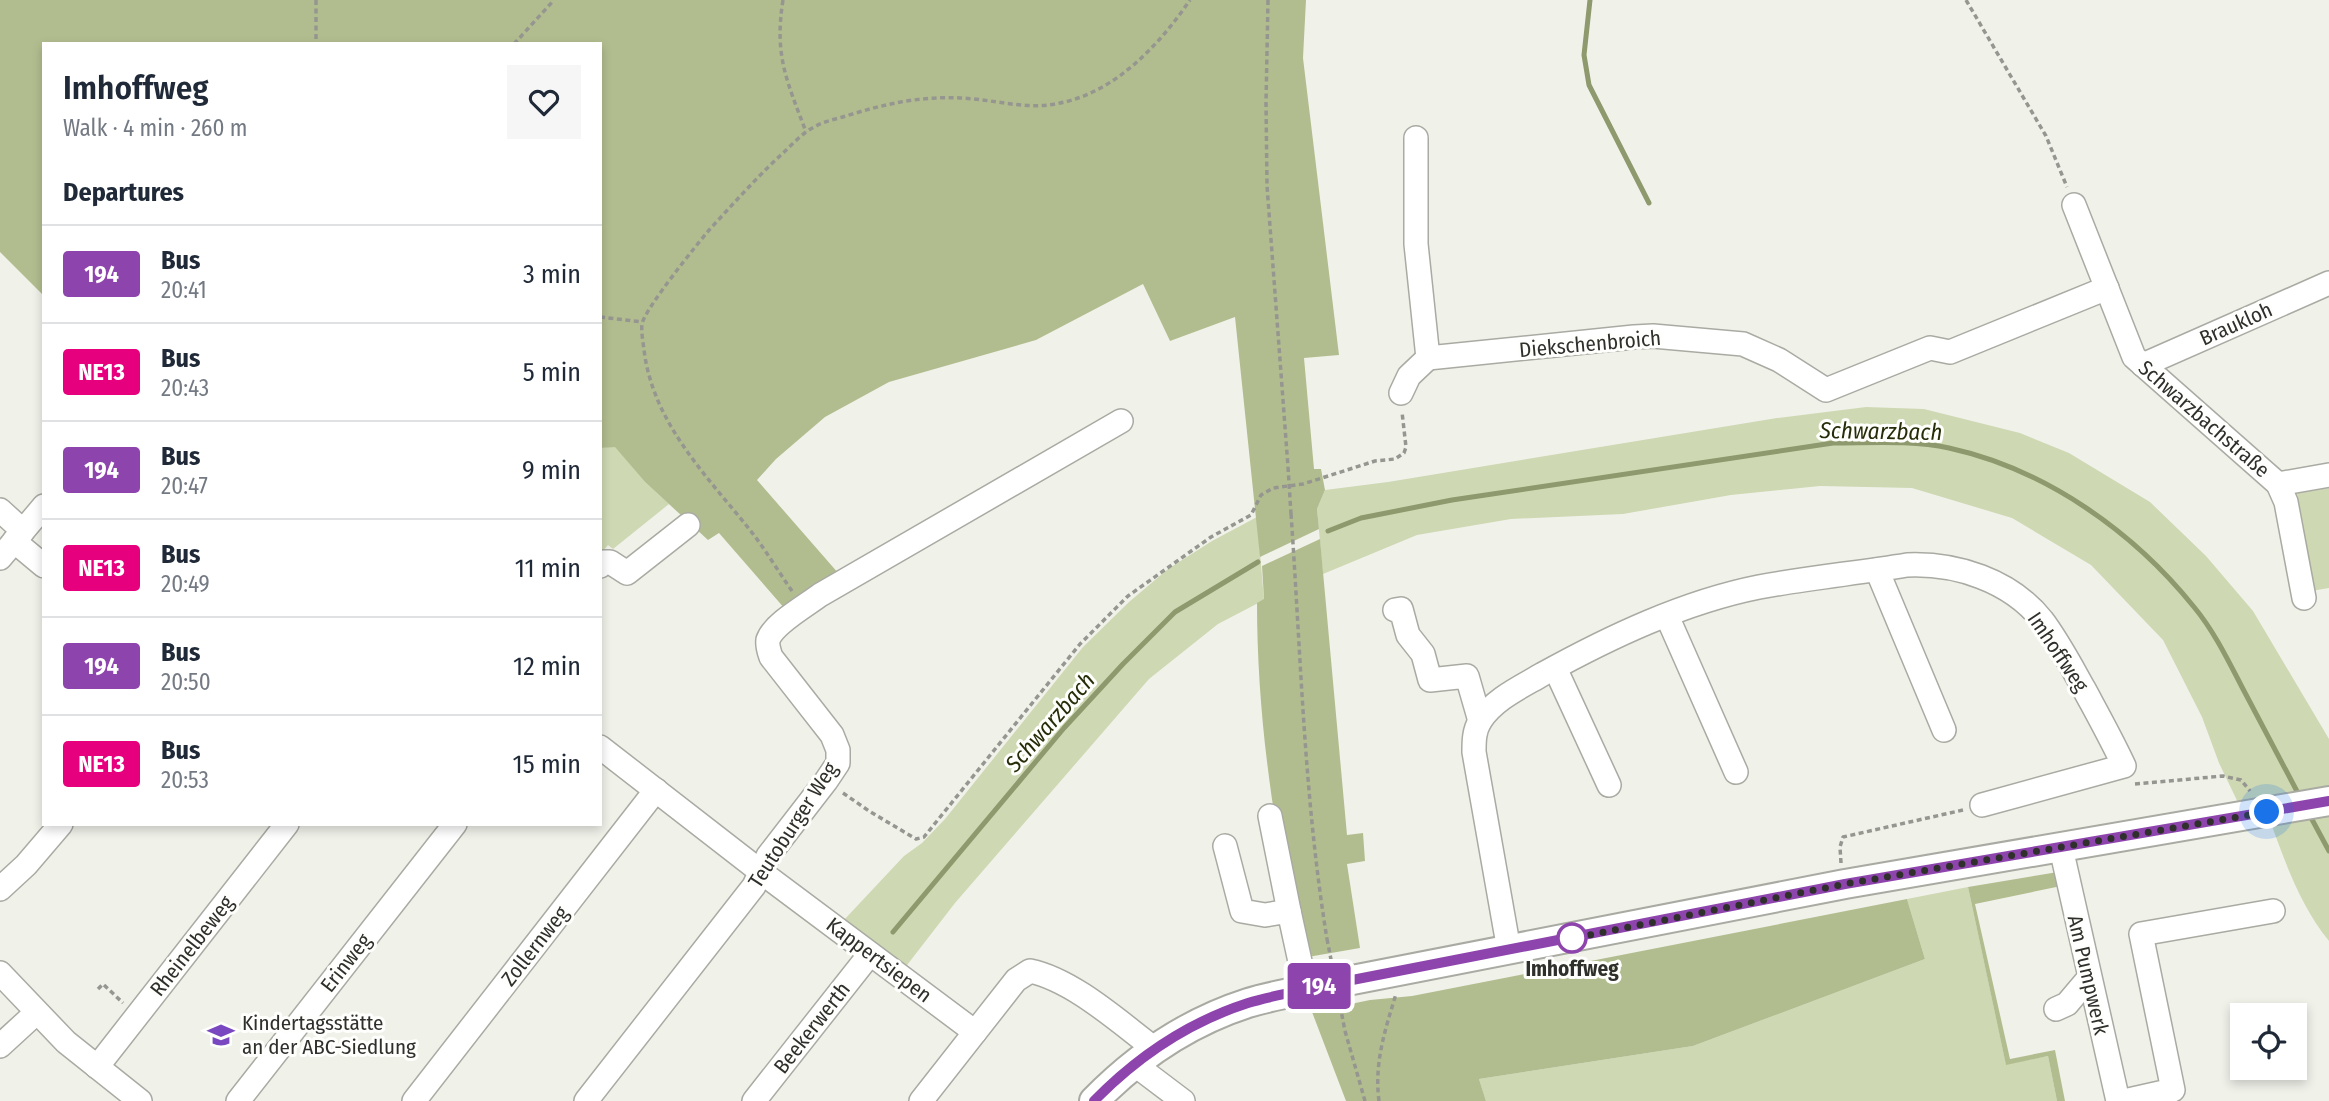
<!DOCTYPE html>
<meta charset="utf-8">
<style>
:root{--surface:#fff;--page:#f6f6f7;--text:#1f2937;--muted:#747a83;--line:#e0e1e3}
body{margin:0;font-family:"Fira Sans Condensed",sans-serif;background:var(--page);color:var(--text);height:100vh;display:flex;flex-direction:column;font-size:26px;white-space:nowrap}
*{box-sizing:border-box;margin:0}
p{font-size:23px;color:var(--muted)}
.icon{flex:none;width:38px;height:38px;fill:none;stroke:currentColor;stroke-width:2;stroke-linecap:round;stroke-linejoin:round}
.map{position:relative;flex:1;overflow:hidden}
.panel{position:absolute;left:42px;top:42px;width:560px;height:784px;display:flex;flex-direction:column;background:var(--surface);border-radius:0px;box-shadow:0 4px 10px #0003}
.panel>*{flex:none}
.badge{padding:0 14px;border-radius:5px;font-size:24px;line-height:46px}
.buttons{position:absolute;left:2230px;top:1003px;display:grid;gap:14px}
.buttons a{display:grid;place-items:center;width:77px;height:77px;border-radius:0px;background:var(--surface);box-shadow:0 4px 10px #0003;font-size:35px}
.you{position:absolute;width:35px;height:35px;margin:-18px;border:5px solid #fff;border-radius:50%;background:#1a73e8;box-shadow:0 0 0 10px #1a73e833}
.map>.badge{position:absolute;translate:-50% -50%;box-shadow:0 0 0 4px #fff}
h2{padding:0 21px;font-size:26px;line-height:63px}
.round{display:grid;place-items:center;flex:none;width:74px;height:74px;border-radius:0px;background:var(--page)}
.head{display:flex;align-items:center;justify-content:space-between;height:119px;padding:0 21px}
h1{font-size:33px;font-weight:600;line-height:52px}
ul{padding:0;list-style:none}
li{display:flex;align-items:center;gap:21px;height:98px;padding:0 21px;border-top:2px solid var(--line)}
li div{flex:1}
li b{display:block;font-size:26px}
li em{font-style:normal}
li .badge{min-width:77px;font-weight:700;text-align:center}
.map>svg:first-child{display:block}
.green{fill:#ced8b3}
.forest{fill:#b2bd8f}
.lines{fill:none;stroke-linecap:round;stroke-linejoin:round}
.stream{stroke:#8e996d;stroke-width:5}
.minor-casing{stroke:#a9aba3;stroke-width:26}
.major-casing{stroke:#a9aba3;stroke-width:32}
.path{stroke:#959690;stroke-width:3.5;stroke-dasharray:5 3.5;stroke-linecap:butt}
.minor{stroke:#fff;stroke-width:23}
.major{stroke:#fff;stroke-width:28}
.path-bridge{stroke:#959690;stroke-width:3.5;stroke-dasharray:5 3.5;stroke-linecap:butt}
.line-casing{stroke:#fff;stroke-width:16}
.line{stroke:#8e44ad;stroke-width:10}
.walk{stroke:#2f2f2c;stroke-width:7;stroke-dasharray:0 12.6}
.stop-dot{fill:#fff;stroke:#8e44ad;stroke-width:3.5}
.labels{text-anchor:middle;stroke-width:6;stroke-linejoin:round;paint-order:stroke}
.street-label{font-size:21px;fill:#2f2f2c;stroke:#fefffc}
.stop-label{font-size:21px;font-weight:bold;fill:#2f2f2c;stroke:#fefffc}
.poi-label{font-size:21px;fill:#2f2f2c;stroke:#fefffc;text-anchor:start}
.water-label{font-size:23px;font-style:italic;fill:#262d08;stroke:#fefffc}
</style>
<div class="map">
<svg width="2329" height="1101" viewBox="0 0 2329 1101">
<rect width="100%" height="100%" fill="#f0f2ea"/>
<!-- green -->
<g class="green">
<path d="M1866,407l58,2 96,24 49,20 81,49 56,54 47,55 76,128v202c-30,-37 -45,-82 -61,-126l-25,-2 -24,-50 -17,-46 -39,-77 -72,-75 -79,-47 -100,-30 -92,-2 -89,9 -108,19 -112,5 -94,16 -94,39 -6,-65 8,-19 63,-8 389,-64z"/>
<polygon points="615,446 645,482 669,504 613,549 608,545 602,552 600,448"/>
<polygon points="2329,488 2329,588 2311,591 2297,493"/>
<polygon points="1257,517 1264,600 1218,624 1149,679 955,903 904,969 843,921 904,856 922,843 945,819 1083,647 1129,602 1168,569 1212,541"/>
<polygon points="1968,887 2006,1064 2048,1056 2057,1101 1486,1101 1479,1079 1693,1046 1925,959 1907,899"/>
</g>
<!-- forest -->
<g class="forest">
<polygon points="0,0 1306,0 1303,58 1339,355 1304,358 1314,469 1321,469 1325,490 1317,509 1319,529 1260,557 1235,317 1170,341 1143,284 1036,340 889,382 825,417 776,459 757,480 839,574 785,609 719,533 708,540 645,482 615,447 600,448 600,44 44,44 44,296 0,252"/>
<path d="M1320,539l27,296 16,-2 2,28 -18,3 13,84 -58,10c-10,-50 -21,-101 -29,-152 -10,-67 -16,-135 -16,-203l7,-4 -2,-33z"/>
<polygon points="2064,871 2066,885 1975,904 2010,1059 2055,1050 2065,1101 2057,1101 2048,1056 2006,1065 1968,887"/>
<polygon points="1907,899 1925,959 1693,1046 1479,1079 1486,1101 1346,1101 1312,1012 1370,1000 1412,996"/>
</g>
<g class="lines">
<!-- stream -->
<g class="stream">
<polyline points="1590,0 1584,55 1589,85 1649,203"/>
<path d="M1328,531l33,-13 91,-18 381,-57c38,0 79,-3 116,5 96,21 184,83 245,159 20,24 35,55 49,82 19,36 38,72 57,108"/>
<polyline points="2308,812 2329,851"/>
<polyline points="893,932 1064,728 1123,664 1175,612 1258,562"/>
</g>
<!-- minor casing -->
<g class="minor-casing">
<g id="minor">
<polyline points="1416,138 1416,244 1428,358 1634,337 1653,336 1743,344 1779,360 1826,390 1930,348 1950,352 2107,288"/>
<polyline points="2074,205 2134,357 2278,484 2286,502 2304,598"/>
<polyline points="2143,365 2329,283"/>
<polyline points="1401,393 1409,376 1428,358"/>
<polyline points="2278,484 2329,475"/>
<polyline points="0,510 23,531"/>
<polyline points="14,541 44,566"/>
<polyline points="0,558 44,506"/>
<polyline points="600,566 604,562 610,562 627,573 688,525"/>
<polyline points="1877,570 1944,730"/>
<polyline points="1395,610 1401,609 1408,635 1423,654 1430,680 1467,676 1480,721"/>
<polyline points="1667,616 1736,772"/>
<polyline points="1555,668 1609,785"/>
<polyline points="600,747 761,872 975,1032"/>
<polyline points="1270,816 1289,911"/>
<polyline points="1225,846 1242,911 1265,915 1289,911 1306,989"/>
<polyline points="2061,848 2118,1101"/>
<polyline points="0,889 26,865 61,824"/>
<path d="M1509,950l-35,-198c0,-11 0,-21 6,-31 14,-22 41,-34 63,-47 67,-37 141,-72 216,-87 49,-9 99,-14 148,-22 49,-2 103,15 135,55 16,21 29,46 42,69 14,26 28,51 40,77l-142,39"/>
<polyline points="0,973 66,1042 140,1101"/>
<polyline points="2056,1009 2067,1004 2089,978"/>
<polyline points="0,1046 36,1013"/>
<polyline points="1134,1064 1183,1101"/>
<polyline points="97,1067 287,824"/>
<polyline points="238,1101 455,824"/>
<polyline points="414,1101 656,790"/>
<path d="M586,1101l168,-215 14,-30 58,-75 12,-18v-13l-6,-15 -61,-78c-2,-6 -4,-11 -3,-17 5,-16 39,-35 52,-45l301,-174"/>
<polyline points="754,1101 870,954"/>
<path d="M921,1101l95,-121 14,-9c43,9 89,51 125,78"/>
<polyline points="2124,1101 2173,1090 2141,934 2273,911"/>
</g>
</g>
<!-- major casing -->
<g class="major-casing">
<path id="major" d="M1094,1101c43,-44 95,-79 154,-98 19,-6 39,-9 58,-14l539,-105 484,-83"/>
</g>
<!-- path -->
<g class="path">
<polyline points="316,0 316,44"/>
<path d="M783,0c-9,56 4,81 23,132"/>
<polyline points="1268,0 1266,103 1267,186 1288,467"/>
<polyline points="1966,0 2046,136 2067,187"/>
<polyline points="514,44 554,0"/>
<polyline points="600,317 642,322"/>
<path d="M1291,514c10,141 13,285 36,425"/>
<path d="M792,591c-14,-20 -27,-42 -42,-61 -44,-55 -97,-107 -106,-180 -1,-8 -3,-19 -2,-26 2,-14 56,-81 68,-95 24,-26 47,-52 73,-76 10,-9 20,-21 33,-27 9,-5 20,-7 30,-10 38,-12 74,-20 114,-18 34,1 67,13 100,5 56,-11 100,-59 130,-103"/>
<polyline points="2135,784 2223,776 2241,780 2250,791"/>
<polyline points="843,793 869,811 916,839 924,837 1080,644 1128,596 1211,537 1251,515 1261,495 1273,488 1303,484 1375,461 1395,459 1404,453 1406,447 1402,412"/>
<polyline points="1841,863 1840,847 1843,837 1963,810"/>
<polyline points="98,989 103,984 123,1003"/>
<polyline points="1345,1031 1365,1101"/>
<path d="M1379,1101c-5,-38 6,-71 17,-107"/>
</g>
<!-- minor -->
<use href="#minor" class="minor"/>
<!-- major -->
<use href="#major" class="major"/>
<!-- path-bridge -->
<g class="path-bridge">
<polyline points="1288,467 1291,514"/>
<polyline points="1327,939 1345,1031"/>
</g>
</g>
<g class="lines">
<!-- line casing -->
<g class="line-casing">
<path id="line" d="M1094,1101c43,-44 95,-79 154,-98 19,-6 39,-9 58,-14l539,-105 484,-83"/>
</g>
<!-- line -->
<use href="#line" class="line"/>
<!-- walk -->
<polyline class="walk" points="1572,938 1569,939 1845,884 2267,812"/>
</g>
<!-- icons -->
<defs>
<g id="school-bare" transform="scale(2.1)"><path d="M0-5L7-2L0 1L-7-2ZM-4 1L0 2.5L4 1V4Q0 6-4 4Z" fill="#7948c0" stroke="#fefffc" stroke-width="2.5" paint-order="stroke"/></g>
</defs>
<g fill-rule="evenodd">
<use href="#school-bare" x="221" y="1035"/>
</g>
<!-- markers -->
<circle class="stop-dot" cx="1572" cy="938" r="14"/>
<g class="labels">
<!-- street labels -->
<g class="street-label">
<text transform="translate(2236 324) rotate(-24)" y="7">Braukloh</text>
<text transform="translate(1590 344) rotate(-5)" y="7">Diekschenbroich</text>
<text transform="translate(2204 419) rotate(41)" y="7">Schwarzbachstraße</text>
<text transform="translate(2058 652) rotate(56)" y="7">Imhoffweg</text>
<text transform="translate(793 825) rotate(-57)" y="7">Teutoburger Weg</text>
<text transform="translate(192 946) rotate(-52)" y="7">Rheinelbeweg</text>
<text transform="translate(535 946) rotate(-52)" y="7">Zollernweg</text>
<text transform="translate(879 960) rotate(37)" y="7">Kappertsiepen</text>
<text transform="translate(346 963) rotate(-52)" y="7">Erinweg</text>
<text transform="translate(2088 975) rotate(77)" y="7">Am Pumpwerk</text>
<text transform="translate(812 1028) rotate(-52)" y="7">Beekerwerth</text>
</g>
<!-- stop labels -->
<g class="stop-label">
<text x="1572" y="976">Imhoffweg</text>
</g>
<!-- poi labels -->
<g class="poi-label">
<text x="242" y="1030">Kindertagsstätte<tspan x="242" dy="24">an der ABC-Siedlung</tspan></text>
</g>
<!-- water labels -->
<g class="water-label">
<text transform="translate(1881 431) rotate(1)" y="8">Schwarzbach</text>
<text transform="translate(1050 722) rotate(-49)" y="8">Schwarzbach</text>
</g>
</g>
</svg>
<div class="buttons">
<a><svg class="icon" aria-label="locate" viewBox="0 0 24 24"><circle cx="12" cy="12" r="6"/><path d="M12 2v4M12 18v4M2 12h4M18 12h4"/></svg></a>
</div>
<div class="you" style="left:2267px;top:812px"></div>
<b class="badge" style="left:1319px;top:986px;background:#8e44ad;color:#fff">194</b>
<section class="panel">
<div class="head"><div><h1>Imhoffweg</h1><p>Walk · 4 min · 260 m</p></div><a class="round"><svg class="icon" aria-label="heart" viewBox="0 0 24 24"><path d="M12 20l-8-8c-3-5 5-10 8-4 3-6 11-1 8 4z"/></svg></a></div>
<h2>Departures</h2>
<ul>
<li><span class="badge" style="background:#8e44ad;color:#fff">194</span><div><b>Bus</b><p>20:41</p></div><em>3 min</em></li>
<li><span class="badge" style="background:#e6007e;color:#fff">NE13</span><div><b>Bus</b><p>20:43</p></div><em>5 min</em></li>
<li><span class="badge" style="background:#8e44ad;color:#fff">194</span><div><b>Bus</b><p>20:47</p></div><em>9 min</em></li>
<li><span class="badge" style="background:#e6007e;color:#fff">NE13</span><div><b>Bus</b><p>20:49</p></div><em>11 min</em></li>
<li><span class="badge" style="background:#8e44ad;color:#fff">194</span><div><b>Bus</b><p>20:50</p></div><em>12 min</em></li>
<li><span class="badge" style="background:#e6007e;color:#fff">NE13</span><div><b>Bus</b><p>20:53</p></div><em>15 min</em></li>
</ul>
</section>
</div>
